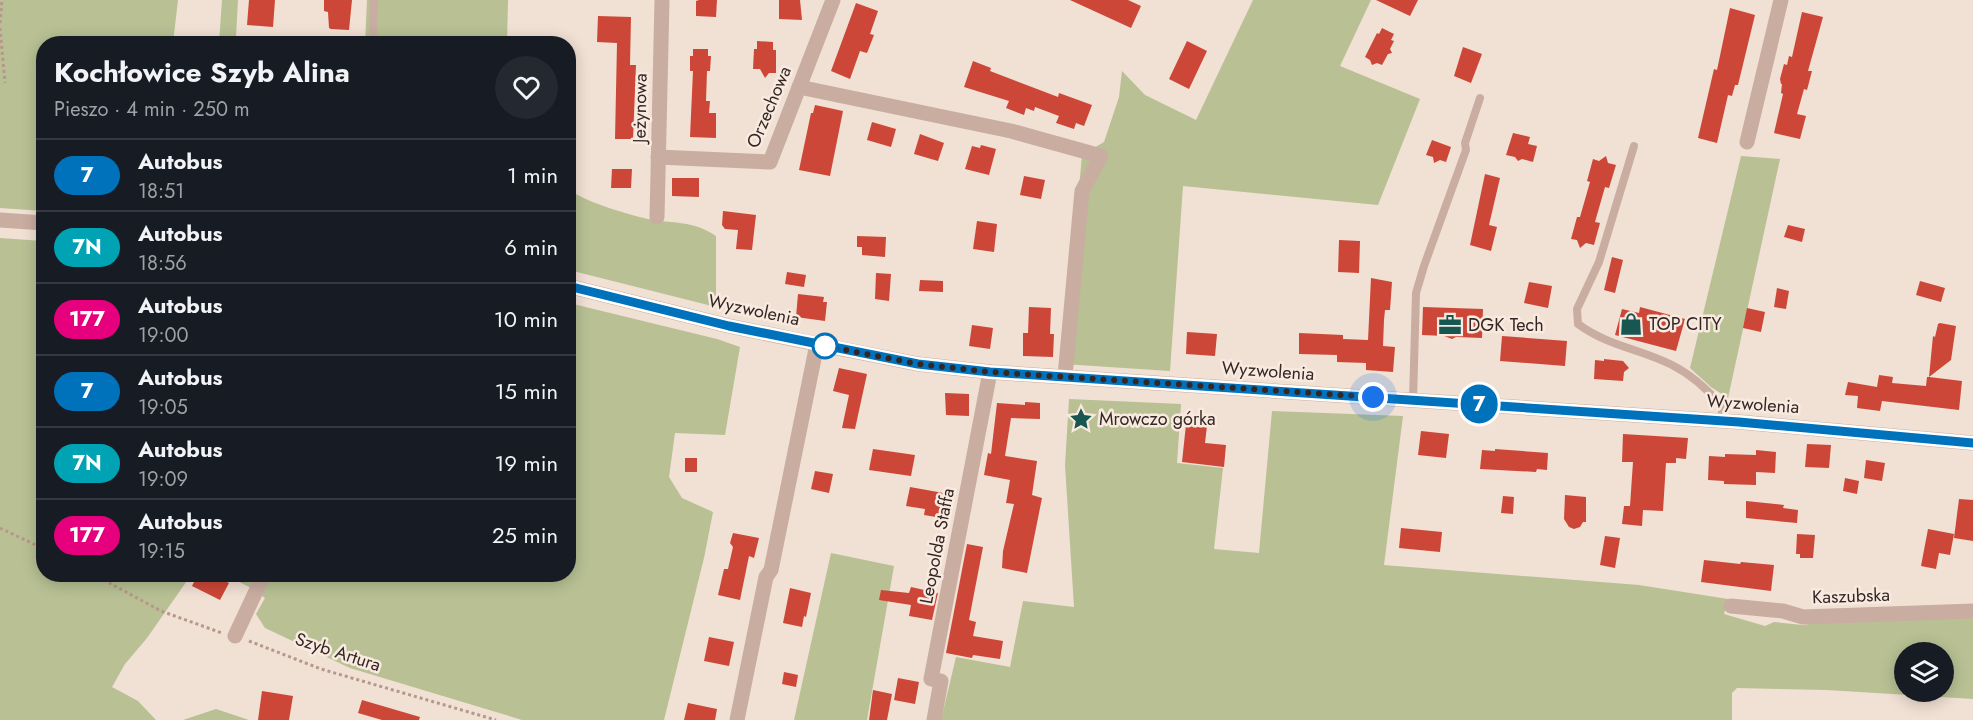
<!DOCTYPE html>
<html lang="pl">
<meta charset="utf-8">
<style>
:root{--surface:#171b24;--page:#242831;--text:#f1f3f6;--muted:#9ea1a6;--line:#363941}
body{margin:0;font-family:Jost,sans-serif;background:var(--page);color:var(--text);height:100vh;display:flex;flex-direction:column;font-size:22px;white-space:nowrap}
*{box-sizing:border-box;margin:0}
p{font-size:20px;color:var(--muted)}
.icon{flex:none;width:33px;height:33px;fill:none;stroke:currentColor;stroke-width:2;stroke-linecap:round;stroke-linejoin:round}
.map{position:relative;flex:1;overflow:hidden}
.panel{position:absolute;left:36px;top:36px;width:540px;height:546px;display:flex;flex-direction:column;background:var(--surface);border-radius:24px;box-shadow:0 3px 15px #0003}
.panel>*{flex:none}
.badge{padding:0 12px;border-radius:20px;font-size:21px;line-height:39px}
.controls{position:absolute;left:1894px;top:642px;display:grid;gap:12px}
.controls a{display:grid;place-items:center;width:60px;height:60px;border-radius:50%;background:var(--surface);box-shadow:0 3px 15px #0003;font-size:30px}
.you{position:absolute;width:30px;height:30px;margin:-15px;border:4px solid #fff;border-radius:50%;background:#1a73e8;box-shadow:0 0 0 9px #1a73e833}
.map>.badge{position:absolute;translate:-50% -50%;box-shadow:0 0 0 3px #fff}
.round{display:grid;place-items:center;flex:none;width:63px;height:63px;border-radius:32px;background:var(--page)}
.summary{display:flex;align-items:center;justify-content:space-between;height:102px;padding:0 18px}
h1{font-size:28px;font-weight:700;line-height:45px}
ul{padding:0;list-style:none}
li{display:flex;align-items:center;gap:18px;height:72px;padding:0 18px;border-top:2px solid var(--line)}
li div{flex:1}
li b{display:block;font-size:22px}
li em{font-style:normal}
li .badge{min-width:66px;font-weight:700;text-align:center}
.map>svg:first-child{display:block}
.green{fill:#b8c094;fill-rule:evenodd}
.building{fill:#cc4738}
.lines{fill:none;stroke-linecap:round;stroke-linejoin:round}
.path{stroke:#b5978b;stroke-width:3;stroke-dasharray:3 3;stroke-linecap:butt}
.service{stroke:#c9ada0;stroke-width:8}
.minor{stroke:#c9ada0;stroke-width:15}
.tertiary{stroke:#c9ada0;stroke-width:15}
.line-casing{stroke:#fff;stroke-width:14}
.line{stroke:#0072bc;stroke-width:9}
.walk{stroke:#332624;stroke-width:6;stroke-dasharray:0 10.8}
.stop-dot{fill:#fff;stroke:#0072bc;stroke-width:3}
.labels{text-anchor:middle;stroke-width:5;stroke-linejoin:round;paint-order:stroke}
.street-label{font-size:18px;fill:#332624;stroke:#f9eae0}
.poi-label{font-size:18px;fill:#332624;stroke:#f9eae0;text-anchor:start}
</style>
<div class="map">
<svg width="1973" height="720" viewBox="0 0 1973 720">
<rect width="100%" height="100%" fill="#f1e0d4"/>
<!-- green -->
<g class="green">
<polygon points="0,0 178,0 173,43 44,44 43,211 0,208"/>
<polygon points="222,0 238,0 236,38 351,43 219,43"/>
<polygon points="367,0 508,0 507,43 365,44"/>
<polygon points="1253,0 1371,0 1340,66 1420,99 1378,205 1183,186 1170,371 1063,364 1082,155 1104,142 1119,97 1122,71 1145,95 1196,120"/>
<polygon points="1741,156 1780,159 1728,398 1711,387 1690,368"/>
<path d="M576,194c17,10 51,20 72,25 25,5 45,1 68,17v71l-147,-37v-73z"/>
<polygon points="0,238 43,241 44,574 191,575 147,638 125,664 112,687 138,701 156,720 0,720"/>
<polygon points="569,303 717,339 740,347 725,435 675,433 669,477 682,498 713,512 704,558 664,720 522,720 350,668 265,628 256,614 265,598 249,587 226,575 568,574"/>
<path d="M1069,399l112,5 -4,59 46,5 -9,81 45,4 13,-142 131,5 -19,149 255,20 89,14 -4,15 41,12 9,-4 29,3 22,-3 148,-5v82l-146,-9 -90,-2 -5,5v27h-791l15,-63 54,10 13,-66 51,6 -9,-142zM1905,652h39v40h-39z"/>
<polygon points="831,553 894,566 867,720 794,720"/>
<polygon points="216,709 249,720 183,720"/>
</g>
<!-- building -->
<g class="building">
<polygon points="249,0 275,0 273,27 247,25"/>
<polygon points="324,0 352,0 349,30 331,29 329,28 328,12 324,11"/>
<polygon points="699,0 717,0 716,17 696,16 696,1"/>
<polygon points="779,0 800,0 802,20 779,19"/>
<polygon points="1070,0 1128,0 1141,6 1131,28"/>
<polygon points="1376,0 1418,0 1410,16"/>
<polygon points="856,3 878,11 870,34 874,35 867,53 860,51 850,79 831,71"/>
<polygon points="1730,8 1755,15 1738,85 1735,85 1732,96 1728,95 1717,143 1698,138 1714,69 1717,70"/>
<polygon points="1802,12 1823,17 1808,71 1812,71 1807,90 1804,89 1797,114 1806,116 1800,139 1774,133 1783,94 1781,93 1782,84 1781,84 1780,79 1784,64 1787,65 1789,56 1792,57"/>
<polygon points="598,16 631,17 630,65 636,65 633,139 615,139 617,43 597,42"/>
<polygon points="1382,28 1394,34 1391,40 1394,41 1390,49 1392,53 1388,54 1382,65 1377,63 1372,65 1370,60 1365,57 1377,33 1379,34"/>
<polygon points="757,41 773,42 773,50 776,50 776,73 769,73 765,78 760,69 753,69 754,49 757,49"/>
<polygon points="1187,41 1207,51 1189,89 1169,79"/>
<polygon points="1463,47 1482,54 1471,83 1454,76"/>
<polygon points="693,49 708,49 708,56 711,56 710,71 707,71 706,101 710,101 709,113 716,113 716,138 690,137 693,71 690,71 690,56 693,56"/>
<polygon points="973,61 991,68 990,71 1058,97 1059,93 1092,105 1084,126 1076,123 1074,129 1056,123 1059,116 1035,107 1034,111 1026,108 1024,115 1006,108 1009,101 964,87"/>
<polygon points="815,105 843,111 830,176 799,170 811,113 813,113"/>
<polygon points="872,122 896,129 891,147 867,140"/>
<polygon points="1513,133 1530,137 1528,144 1537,146 1533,162 1522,159 1518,161 1515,157 1506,155"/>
<polygon points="920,134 944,143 938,161 914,154"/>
<polygon points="1432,140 1451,147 1446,162 1440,160 1434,163 1433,157 1426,155"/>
<polygon points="981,145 996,149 989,175 965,169 972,146 980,148"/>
<polygon points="1606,156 1608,163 1616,165 1609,188 1605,187 1595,222 1600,223 1594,245 1586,243 1580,248 1577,240 1571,239 1577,217 1580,217 1590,182 1587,181 1593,159 1599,161"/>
<polygon points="612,169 632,169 631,188 611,188"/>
<polygon points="1485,174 1500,178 1489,225 1497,227 1491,251 1470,245"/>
<polygon points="1024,176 1045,180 1041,199 1020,195"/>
<polygon points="672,178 699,178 699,197 672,196"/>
<polygon points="723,211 756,215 752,250 736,249 738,230 725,229 722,225"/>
<polygon points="977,221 997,224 994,252 973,249"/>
<polygon points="1788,225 1805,229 1802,242 1784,237"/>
<polygon points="857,236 886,237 885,257 862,255 862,247 857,247"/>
<polygon points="1339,240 1360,241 1359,273 1338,272"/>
<polygon points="1612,257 1623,260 1615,293 1604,290"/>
<polygon points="787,272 806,275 804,287 785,284"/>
<polygon points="876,273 891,274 889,301 875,299"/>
<polygon points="1371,278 1392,282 1390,310 1385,310 1384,320 1383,346 1395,347 1393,372 1366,370 1366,363 1337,362 1337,355 1299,354 1299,333 1343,335 1343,339 1368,340"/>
<polygon points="920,280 943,281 943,292 919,291"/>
<polygon points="1920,281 1945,288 1941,302 1916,295"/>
<polygon points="1529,282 1552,286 1548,308 1524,303"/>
<polygon points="1777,288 1789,291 1786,309 1774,307"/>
<polygon points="798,294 824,297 823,302 827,302 825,321 796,317"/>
<polygon points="1029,307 1051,308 1050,334 1054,334 1053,357 1023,356 1023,333 1028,333"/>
<polygon points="1423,307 1483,309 1482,338 1456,337 1452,339 1444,336 1422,335"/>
<polygon points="1640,307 1685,319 1676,351 1615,335 1622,309 1639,313"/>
<polygon points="1747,308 1765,312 1761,332 1743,328"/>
<polygon points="1940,323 1956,326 1951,360 1929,377 1962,381 1959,410 1882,401 1880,411 1857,408 1858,396 1845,395 1848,382 1877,387 1879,375 1893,377 1892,383 1926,386 1927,377 1929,377 1933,336 1935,337 1938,324"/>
<polygon points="972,325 993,328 990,349 969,346"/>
<polygon points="1187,332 1217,334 1215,356 1186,354"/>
<polygon points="1502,336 1567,341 1565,366 1500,361"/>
<polygon points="1604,359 1623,361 1629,368 1624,372 1623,381 1594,379 1595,360 1604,361"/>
<polygon points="839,368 867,374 855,429 842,428 849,395 833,391"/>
<polygon points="945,393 969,394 969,416 946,415"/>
<polygon points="1025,402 1040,403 1040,419 1011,418 1005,456 1037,461 1032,495 1042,498 1027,573 1002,568 1003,551 1014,504 1006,503 1010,480 984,475 988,453 991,454 997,403 1025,405"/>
<polygon points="1187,415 1208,417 1205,443 1226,445 1224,467 1182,462"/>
<polygon points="1421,431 1449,434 1446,458 1418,455"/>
<polygon points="1623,434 1688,438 1686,459 1676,458 1676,463 1666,463 1663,511 1643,510 1642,526 1622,524 1624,506 1630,506 1633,462 1622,462"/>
<polygon points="1807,444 1831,445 1829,468 1805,467"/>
<polygon points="873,449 915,455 911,476 869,470"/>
<polygon points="1495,449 1548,453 1547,470 1537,469 1536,472 1480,469 1482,450 1495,451"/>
<polygon points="1756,450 1776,452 1775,473 1756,472 1756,485 1724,484 1724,481 1708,480 1709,456 1725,457 1725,454 1756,455"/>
<rect x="685" y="458" width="12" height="14"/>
<polygon points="1866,460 1885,463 1882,481 1864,478"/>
<polygon points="815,471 833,474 829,493 811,489"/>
<polygon points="1845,478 1859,481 1857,494 1843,491"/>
<polygon points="910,487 949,494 947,501 951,502 948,519 924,515 925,509 906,506"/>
<polygon points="1565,495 1586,497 1586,522 1583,522 1580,527 1574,529 1569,527 1564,519"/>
<polygon points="1503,496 1514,497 1513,514 1501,513"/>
<polygon points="1959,499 1973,500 1973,541 1954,538"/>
<polygon points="1746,501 1784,505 1783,508 1798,510 1797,523 1746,518"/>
<polygon points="1401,528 1442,532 1440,552 1399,548"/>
<polygon points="1928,529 1954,534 1950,555 1939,553 1936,569 1921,566"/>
<polygon points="733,533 759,538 754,558 749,556 740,600 718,595 724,569 728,569 733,547 730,543"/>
<polygon points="1797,534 1815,535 1813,558 1800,558 1800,554 1796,554"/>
<polygon points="1605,536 1620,538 1615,568 1600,565"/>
<polygon points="967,544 983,547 969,620 976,622 973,636 1003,641 1000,659 973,655 972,658 946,653"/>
<polygon points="1704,560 1740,564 1741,562 1774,565 1771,591 1701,582"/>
<polygon points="198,574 212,574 229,583 220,600 192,586"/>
<polygon points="911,587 938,593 932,620 909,616 911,605 879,600 881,590 909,593"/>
<polygon points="790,588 811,593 806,617 804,616 802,627 783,623"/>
<polygon points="709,637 734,642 729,666 704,661"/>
<polygon points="784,672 798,675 796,687 782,684"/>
<polygon points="898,678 919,682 915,704 894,700"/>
<polygon points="873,690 892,694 887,720 869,720"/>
<polygon points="262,691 293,696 289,720 258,720"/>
<polygon points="362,700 420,717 419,720 382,720 358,713"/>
<polygon points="688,703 717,709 715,720 684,720"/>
</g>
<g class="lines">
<!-- path -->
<g class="path">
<polyline points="0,23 2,0"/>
<polyline points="0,28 5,83"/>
<polyline points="0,528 44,549"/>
<polyline points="93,574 161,611 222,633"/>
<polyline points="249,641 321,669 496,720"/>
</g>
<!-- service -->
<g class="service">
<polyline points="373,33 374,0"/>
<path d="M1634,146l-35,116 -22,47 1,15c30,22 62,25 94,41 20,10 36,25 50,41v15"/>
<polyline points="1413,400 1416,293 1424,266 1466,150 1465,143 1480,98"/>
</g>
<!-- minor -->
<g class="minor">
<polyline points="799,87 1011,131 1101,156 1082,191 1065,376"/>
<polyline points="1747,142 1781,0"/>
<polyline points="658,157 770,162 833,0"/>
<polyline points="657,217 662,0"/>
<polyline points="1731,606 1783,611 1803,617 1973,611"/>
<polyline points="235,636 264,574"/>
<polyline points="737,720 766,577 771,570 817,344"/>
<polyline points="934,720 941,681 931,679 990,372"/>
</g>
<!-- tertiary -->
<g class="tertiary">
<polyline points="0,220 44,223"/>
<polyline points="568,286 729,326 817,344 918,364 990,372 1739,422 1973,443"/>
</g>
</g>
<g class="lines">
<!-- line casing -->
<g class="line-casing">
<polyline id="line" points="568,286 729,326 918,364 990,372 1739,422 1973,443"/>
</g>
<!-- line -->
<use href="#line" class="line"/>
<!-- walk -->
<polyline class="walk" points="825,346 918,364 990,372 1373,397"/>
</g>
<!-- icons -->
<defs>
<g id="shop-bare" transform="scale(1.8)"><path d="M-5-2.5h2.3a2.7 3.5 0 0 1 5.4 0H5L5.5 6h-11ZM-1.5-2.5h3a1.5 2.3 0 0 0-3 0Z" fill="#185651" stroke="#f9eae0" stroke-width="2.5" paint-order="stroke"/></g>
<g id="office-bare" transform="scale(1.8)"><path d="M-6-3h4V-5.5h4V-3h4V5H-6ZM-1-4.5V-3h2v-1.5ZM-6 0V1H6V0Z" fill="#185651" stroke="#f9eae0" stroke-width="2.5" paint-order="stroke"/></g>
<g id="sight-bare" transform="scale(1.8)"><path d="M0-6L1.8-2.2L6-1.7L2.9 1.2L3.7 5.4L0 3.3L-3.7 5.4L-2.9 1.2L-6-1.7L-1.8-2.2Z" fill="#185651" stroke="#f9eae0" stroke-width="2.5" paint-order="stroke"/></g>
</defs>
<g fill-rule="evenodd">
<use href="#shop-bare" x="1631" y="324"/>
<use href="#office-bare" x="1450" y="325"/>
<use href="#sight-bare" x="1081" y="419"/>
</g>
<!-- markers -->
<circle class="stop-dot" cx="825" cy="346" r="12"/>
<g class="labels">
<!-- street labels -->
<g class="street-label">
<text transform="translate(769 107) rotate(-67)" y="6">Orzechowa</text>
<text transform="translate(640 108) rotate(-89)" y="6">Jeżynowa</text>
<text transform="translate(754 310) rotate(12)" y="6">Wyzwolenia</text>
<text transform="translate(1268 371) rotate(4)" y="6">Wyzwolenia</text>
<text transform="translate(1753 404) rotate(4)" y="6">Wyzwolenia</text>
<text transform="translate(937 546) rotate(-79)" y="6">Leopolda Staffa</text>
<text transform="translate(1851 596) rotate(-2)" y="6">Kaszubska</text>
<text transform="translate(338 652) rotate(18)" y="6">Szyb Artura</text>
</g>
<!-- poi labels -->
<g class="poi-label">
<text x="1649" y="330">TOP CITY</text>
<text x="1468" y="331">DGK Tech</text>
<text x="1099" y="425">Mrowczo górka</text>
</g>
</g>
</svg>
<div class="controls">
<a><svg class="icon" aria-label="layers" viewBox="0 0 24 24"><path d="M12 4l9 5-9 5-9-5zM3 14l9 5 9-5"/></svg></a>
</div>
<div class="you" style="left:1373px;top:397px"></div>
<b class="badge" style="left:1479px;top:404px;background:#0072bc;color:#fff">7</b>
<section class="panel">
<div class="summary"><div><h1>Kochłowice Szyb Alina</h1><p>Pieszo · 4 min · 250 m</p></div><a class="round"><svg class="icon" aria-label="heart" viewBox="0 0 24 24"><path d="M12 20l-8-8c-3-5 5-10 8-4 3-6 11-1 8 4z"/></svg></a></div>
<ul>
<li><span class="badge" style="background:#0072bc;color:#fff">7</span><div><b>Autobus</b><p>18:51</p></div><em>1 min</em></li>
<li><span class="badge" style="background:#00a3b4;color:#fff">7N</span><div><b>Autobus</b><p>18:56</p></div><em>6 min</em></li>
<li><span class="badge" style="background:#e6007e;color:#fff">177</span><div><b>Autobus</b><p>19:00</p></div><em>10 min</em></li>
<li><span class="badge" style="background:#0072bc;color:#fff">7</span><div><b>Autobus</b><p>19:05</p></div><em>15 min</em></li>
<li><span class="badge" style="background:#00a3b4;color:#fff">7N</span><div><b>Autobus</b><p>19:09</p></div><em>19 min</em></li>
<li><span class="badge" style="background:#e6007e;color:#fff">177</span><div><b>Autobus</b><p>19:15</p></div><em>25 min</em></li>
</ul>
</section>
</div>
